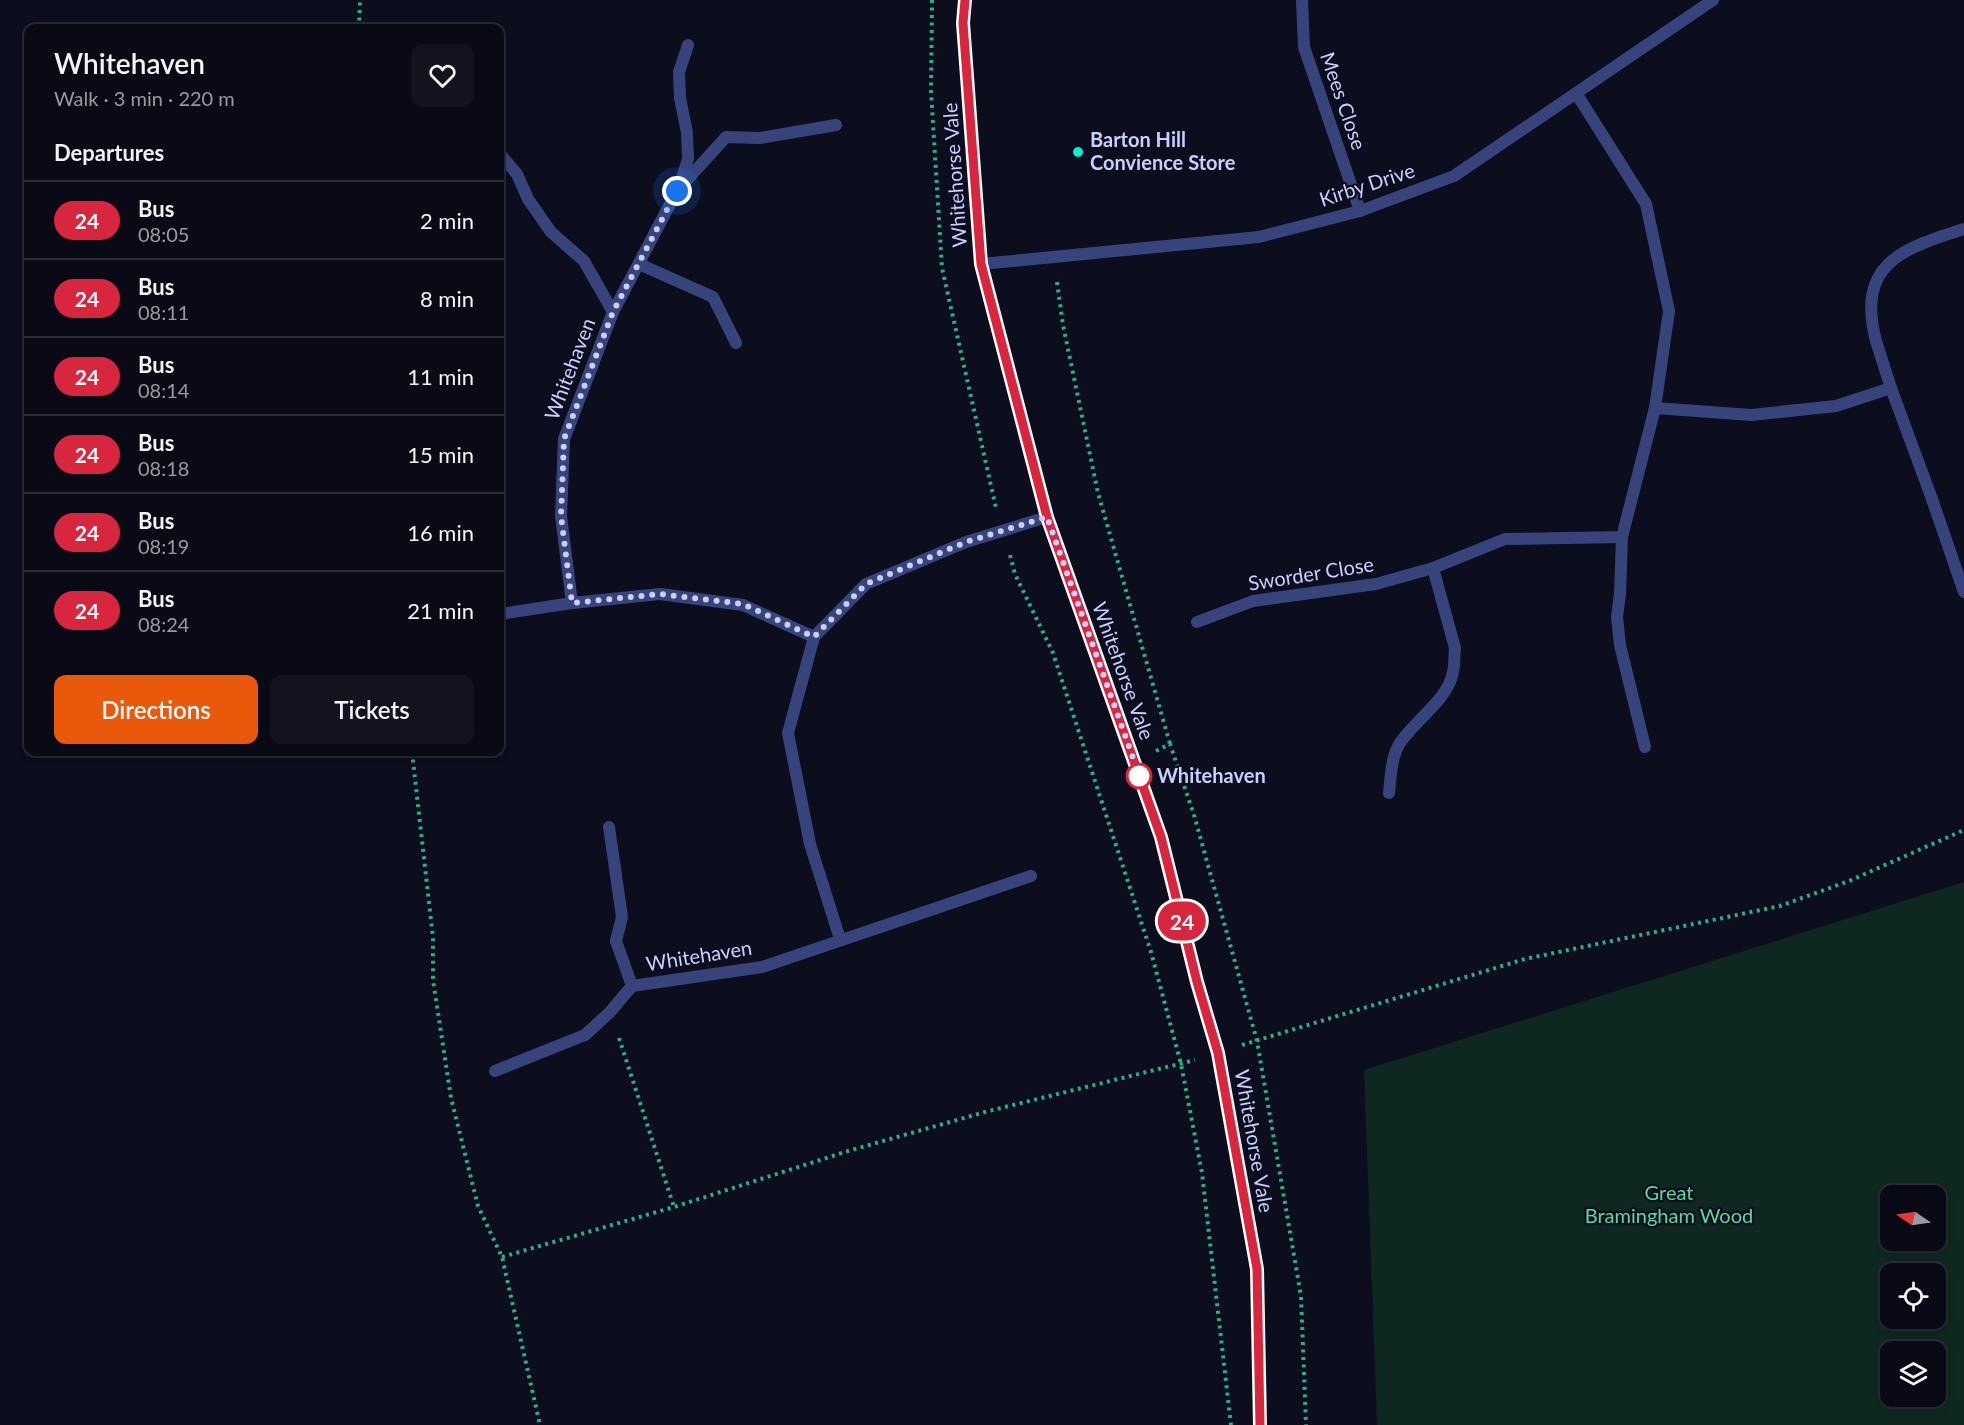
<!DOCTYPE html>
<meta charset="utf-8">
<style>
:root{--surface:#090a16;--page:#12131f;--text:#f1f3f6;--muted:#999aa1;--line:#292b35;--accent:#ea580c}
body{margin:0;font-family:Lato,sans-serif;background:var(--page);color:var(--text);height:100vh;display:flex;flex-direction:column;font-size:22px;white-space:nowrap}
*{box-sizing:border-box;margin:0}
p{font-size:20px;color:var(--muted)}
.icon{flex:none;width:33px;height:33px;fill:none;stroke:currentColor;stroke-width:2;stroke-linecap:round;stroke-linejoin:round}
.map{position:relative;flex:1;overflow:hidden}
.side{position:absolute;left:24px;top:24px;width:480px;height:732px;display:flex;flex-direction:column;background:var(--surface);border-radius:12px;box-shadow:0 3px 9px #0003,0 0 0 2px var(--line)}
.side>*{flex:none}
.badge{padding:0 12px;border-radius:20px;font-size:21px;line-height:39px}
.needle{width:39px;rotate:283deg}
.controls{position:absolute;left:1880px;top:1185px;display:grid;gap:12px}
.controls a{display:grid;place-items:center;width:66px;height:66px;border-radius:12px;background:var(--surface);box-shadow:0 3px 9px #0003,0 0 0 2px var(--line);font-size:30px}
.you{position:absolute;width:30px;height:30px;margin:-15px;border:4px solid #fff;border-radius:50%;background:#1a73e8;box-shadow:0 0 0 9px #1a73e833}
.map>.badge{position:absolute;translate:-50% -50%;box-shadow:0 0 0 3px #fff}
h2{padding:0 30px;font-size:22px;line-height:54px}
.round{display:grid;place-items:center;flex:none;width:63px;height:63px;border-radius:12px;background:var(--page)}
.head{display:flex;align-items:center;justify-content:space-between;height:102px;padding:0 30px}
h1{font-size:28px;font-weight:600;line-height:45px}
.button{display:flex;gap:12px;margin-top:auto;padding:12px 30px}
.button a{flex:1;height:69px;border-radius:12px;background:var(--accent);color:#fff;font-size:24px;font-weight:600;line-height:69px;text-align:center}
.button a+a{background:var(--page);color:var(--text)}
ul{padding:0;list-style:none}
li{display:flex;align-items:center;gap:18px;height:78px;padding:0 30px;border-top:2px solid var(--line)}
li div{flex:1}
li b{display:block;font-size:22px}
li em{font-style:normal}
li .badge{min-width:66px;font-weight:700;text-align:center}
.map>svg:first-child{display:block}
.green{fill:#0f2721;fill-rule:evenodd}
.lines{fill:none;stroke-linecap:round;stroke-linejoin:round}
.path{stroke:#2ead88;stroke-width:4;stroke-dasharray:3 4.5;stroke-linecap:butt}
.service{stroke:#37447c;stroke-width:12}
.minor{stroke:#37447c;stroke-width:12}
.tertiary{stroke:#37447c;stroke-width:12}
.line-casing{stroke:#fff;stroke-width:14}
.line{stroke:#d7263d;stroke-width:9}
.walk{stroke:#c9cffe;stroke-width:6;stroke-dasharray:0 10.8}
.poi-dot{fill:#03f0d2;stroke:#0c0d1d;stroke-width:2}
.stop-dot{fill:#fff;stroke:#d7263d;stroke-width:3}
.labels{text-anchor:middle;stroke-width:4.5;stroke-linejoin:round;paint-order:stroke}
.street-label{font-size:20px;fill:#c9cffe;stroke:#0c0d1d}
.poi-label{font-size:20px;font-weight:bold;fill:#c9cffe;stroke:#0c0d1d;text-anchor:start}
.stop-label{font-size:20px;font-weight:bold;fill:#c9cffe;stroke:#0c0d1d;text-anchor:start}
.park-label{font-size:20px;fill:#57dc9d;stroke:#0c0d1d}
</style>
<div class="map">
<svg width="1964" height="1425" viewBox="0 0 1964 1425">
<rect width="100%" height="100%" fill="#0c0d1d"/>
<!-- green -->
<path class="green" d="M1964,882v543h-587l-13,-355zM1890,1196h45v44h-45zM1890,1274h45v44h-45zM1890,1352h45v44h-45z"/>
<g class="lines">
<!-- path -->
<g class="path">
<polyline points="932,0 931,91 942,268 996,508"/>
<polyline points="359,28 360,0"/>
<polyline points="1057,282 1063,325 1098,493 1170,744"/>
<polyline points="1010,555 1015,574 1053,653 1151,952 1181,1064 1202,1173 1231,1425"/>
<polyline points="1156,751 1170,744 1194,815 1257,1041 1301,1296 1306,1425"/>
<polyline points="412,752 433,938 433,980 451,1098 478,1206 502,1257 540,1425"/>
<polyline points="619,1038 674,1207"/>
<polyline points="1242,1045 1525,959 1780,906 1849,881 1964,830"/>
<polyline points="502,1257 674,1207 848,1151 985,1112 1195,1060"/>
</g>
<!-- service -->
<g class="service">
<polyline points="500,154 517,174 528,199 551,232 584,261 613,312"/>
<polyline points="680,184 688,159 687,133 680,98 679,72 688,45"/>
<polyline points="677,191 726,137 760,138 836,125"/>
<path d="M1876,341c-20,-77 25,-92 88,-112"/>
<polyline points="1932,499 1964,592"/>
<polyline points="1620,594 1617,617 1620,645 1645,747"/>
<path d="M1389,793c2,-17 2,-36 11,-50 15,-23 48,-43 53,-71 2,-8 1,-16 2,-24"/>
<polyline points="609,827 622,917 616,941"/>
<polyline points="495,1071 585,1035"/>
</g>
<!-- minor -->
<g class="minor">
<polyline points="1302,0 1304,47 1360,211"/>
<polyline points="639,264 713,297 736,343"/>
<polyline points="981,264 1259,237 1360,211 1454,176 1713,0"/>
<polyline points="1876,341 1891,388 1932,499"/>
<polyline points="1655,408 1751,415 1836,406 1891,388"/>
<polyline points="1433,568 1455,648"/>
<polyline points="1620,594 1622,537"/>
<polyline points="572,603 561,516 564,439 613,312 677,191"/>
<polyline points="500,614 572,603 660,594 743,605 814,637"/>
<polyline points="1197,622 1253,601 1376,584 1433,568 1505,539 1622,537 1655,408 1669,311 1646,204 1576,93"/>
<polyline points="840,939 810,844 788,733 814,637 866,584 966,542 1047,517"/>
<polyline points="616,941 632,986"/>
<polyline points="585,1035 610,1012 632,986 762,967 1031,876"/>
</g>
<!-- tertiary -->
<polyline class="tertiary" points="965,0 963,23 981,264 1047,517 1161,837 1197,982 1218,1053 1257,1269 1260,1425"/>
</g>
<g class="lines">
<!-- line casing -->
<g class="line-casing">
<polyline id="line" points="965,0 963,23 981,264 1047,517 1161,837 1197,982 1218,1053 1257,1269 1260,1425"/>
</g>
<!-- line -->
<use href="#line" class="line"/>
<!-- walk -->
<polyline class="walk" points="677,191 613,312 564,439 561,516 572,603 660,594 743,604 814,637 866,584 966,542 1047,517 1141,780 1139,776"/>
</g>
<!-- markers -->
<circle class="poi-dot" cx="1078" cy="152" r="6"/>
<circle class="stop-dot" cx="1139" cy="776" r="12"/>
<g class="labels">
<!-- street labels -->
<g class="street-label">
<text transform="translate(1343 101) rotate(71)" y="7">Mees Close</text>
<text transform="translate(955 175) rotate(-94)" y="7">Whitehorse Vale</text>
<text transform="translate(1367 185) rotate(-18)" y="7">Kirby Drive</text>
<text transform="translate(570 369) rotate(-69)" y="7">Whitehaven</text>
<text transform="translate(1311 574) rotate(-9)" y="7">Sworder Close</text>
<text transform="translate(1123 671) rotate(70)" y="7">Whitehorse Vale</text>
<text transform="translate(699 956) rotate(-9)" y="7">Whitehaven</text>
<text transform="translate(1254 1141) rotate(80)" y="7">Whitehorse Vale</text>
</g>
<!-- poi labels -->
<g class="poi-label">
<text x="1090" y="147">Barton Hill<tspan x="1090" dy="23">Convience Store</tspan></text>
</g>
<!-- stop labels -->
<g class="stop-label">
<text x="1157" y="783">Whitehaven</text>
</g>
<!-- park labels -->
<g class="park-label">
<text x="1669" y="1200">Great<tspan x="1669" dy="23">Bramingham Wood</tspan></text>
</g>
</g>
</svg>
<div class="controls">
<a><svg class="needle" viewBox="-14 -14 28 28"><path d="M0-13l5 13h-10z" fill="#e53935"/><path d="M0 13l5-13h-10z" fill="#999aa1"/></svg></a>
<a><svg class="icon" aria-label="locate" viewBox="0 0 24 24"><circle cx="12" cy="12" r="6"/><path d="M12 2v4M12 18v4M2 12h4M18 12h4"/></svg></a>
<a><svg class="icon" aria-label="layers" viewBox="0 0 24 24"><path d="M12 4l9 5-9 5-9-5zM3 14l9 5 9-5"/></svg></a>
</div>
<div class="you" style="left:677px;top:191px"></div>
<b class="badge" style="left:1182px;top:921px;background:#d7263d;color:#fff">24</b>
<section class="side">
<div class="head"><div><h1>Whitehaven</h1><p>Walk · 3 min · 220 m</p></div><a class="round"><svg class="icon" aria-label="heart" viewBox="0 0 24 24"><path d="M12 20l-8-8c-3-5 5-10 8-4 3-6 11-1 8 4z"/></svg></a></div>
<h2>Departures</h2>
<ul>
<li><span class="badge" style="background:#d7263d;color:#fff">24</span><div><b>Bus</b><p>08:05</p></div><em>2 min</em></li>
<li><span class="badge" style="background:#d7263d;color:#fff">24</span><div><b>Bus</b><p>08:11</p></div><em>8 min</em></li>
<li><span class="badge" style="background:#d7263d;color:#fff">24</span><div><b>Bus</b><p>08:14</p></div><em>11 min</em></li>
<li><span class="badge" style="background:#d7263d;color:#fff">24</span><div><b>Bus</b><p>08:18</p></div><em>15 min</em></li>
<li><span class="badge" style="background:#d7263d;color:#fff">24</span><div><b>Bus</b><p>08:19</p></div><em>16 min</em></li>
<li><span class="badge" style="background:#d7263d;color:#fff">24</span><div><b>Bus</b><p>08:24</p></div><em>21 min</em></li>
</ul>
<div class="button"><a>Directions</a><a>Tickets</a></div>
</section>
</div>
